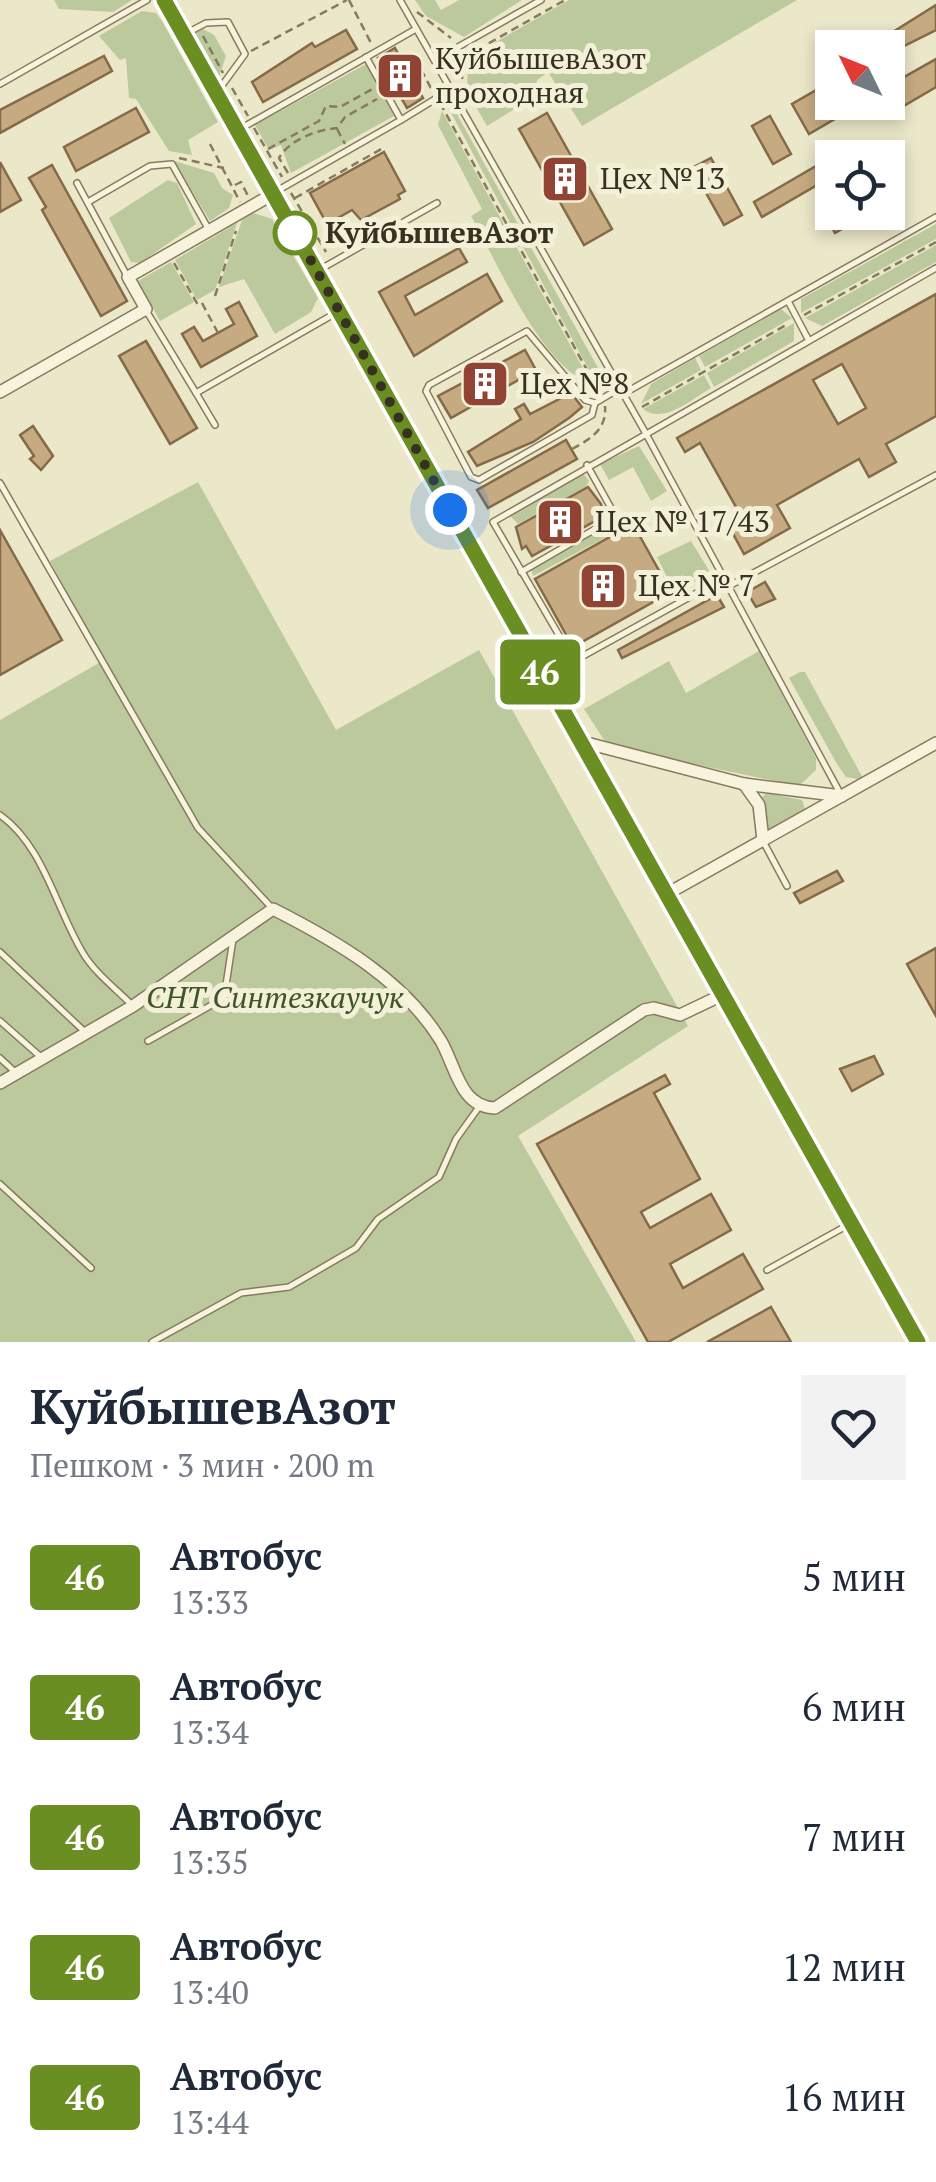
<!DOCTYPE html>
<html lang="ru">
<meta charset="utf-8">
<style>
:root{--surface:#fff;--page:#f2f2f3;--text:#1f2937;--muted:#747a83}
body{margin:0;font-family:"PT Serif",serif;background:var(--page);color:var(--text);height:100vh;display:flex;flex-direction:column;font-size:38px;white-space:nowrap}
*{box-sizing:border-box;margin:0}
p{font-size:32px;color:var(--muted)}
.icon{flex:none;width:55px;height:55px;fill:none;stroke:currentColor;stroke-width:2;stroke-linecap:round;stroke-linejoin:round}
.map{position:relative;height:1342px;overflow:hidden}
.panel{display:flex;flex-direction:column;background:var(--surface);flex:1}
.panel>*{flex:none}
.badge{padding:0 20px;border-radius:8px;font-size:35px;line-height:65px}
.needle{width:65px;rotate:313deg}
.tools{position:absolute;left:815px;top:30px;display:grid;gap:20px}
.tools a{display:grid;place-items:center;width:90px;height:90px;border-radius:0px;background:var(--surface);box-shadow:0 5px 15px #0003;font-size:50px}
.you{position:absolute;width:50px;height:50px;margin:-25px;border:8px solid #fff;border-radius:50%;background:#1a73e8;box-shadow:0 0 0 15px #1a73e833}
.map>.badge{position:absolute;translate:-50% -50%;box-shadow:0 0 0 5px #fff}
.round{display:grid;place-items:center;flex:none;width:105px;height:105px;border-radius:0px;background:var(--page)}
.overview{display:flex;align-items:center;justify-content:space-between;height:170px;padding:0 30px}
h1{font-size:48px;font-weight:600;line-height:75px}
ul{padding:0;list-style:none}
li{display:flex;align-items:center;gap:30px;height:130px;padding:0 30px}
li div{flex:1}
li b{display:block;font-size:38px}
li em{font-style:normal}
li .badge{min-width:110px;font-weight:700;text-align:center}
.map>svg:first-child{display:block}
.green{fill:#bcc99d}
.building{fill:#c6ab82;stroke:#846a47;stroke-width:2.5;fill-rule:evenodd}
.lines{fill:none;stroke-linecap:round;stroke-linejoin:round}
.service-casing{stroke:#867b5f;stroke-width:8}
.minor-casing{stroke:#867b5f;stroke-width:14}
.primary-casing{stroke:#554932;stroke-width:20}
.path{stroke:#867b5f;stroke-width:2.5;stroke-dasharray:8 5;stroke-linecap:butt}
.service{stroke:#f7f3dc;stroke-width:5}
.minor{stroke:#f7f3dc;stroke-width:11}
.primary{stroke:#ebe2a4;stroke-width:18}
.line-casing{stroke:#fff;stroke-width:22}
.line{stroke:#6b8e23;stroke-width:15}
.walk{stroke:#383021;stroke-width:10;stroke-dasharray:0 18}
.stop-dot{fill:#fff;stroke:#6b8e23;stroke-width:5}
.labels{text-anchor:middle;stroke-width:10;stroke-linejoin:round;paint-order:stroke}
.poi-label{font-size:30px;fill:#383021;stroke:#f3f0d8;text-anchor:start}
.stop-label{font-size:30px;font-weight:bold;fill:#383021;stroke:#f3f0d8;text-anchor:start}
.park-label{font-size:30px;font-style:italic;fill:#415329;stroke:#f3f0d8}
</style>
<div class="map">
<svg width="936" height="1342" viewBox="0 0 936 1342">
<rect width="100%" height="100%" fill="#ebe7c9"/>
<!-- green -->
<g class="green">
<polygon points="54,0 132,0 113,12 59,9"/>
<polygon points="415,0 435,0 441,10 459,0 522,0 464,37 426,16"/>
<polygon points="569,0 797,0 582,126 548,72 537,80 534,97 487,126 467,91 468,58"/>
<polygon points="142,11 156,13 162,21 218,122 188,140 192,155 169,151 136,99 129,98 126,58 120,60 99,36"/>
<polygon points="203,29 214,35 226,56 218,80 191,33"/>
<polygon points="366,64 394,116 291,173 281,145 269,150 255,125"/>
<polygon points="448,107 454,109 607,384 596,383"/>
<path d="M442,111l149,272c-48,-13 -95,-123 -120,-167l11,-7 -44,-84z"/>
<polygon points="174,161 214,173 222,188 233,195 229,208 210,221"/>
<polygon points="168,180 177,183 196,224 140,263 131,262 109,218"/>
<polygon points="253,213 272,219 318,298 311,312 275,334 244,279 219,287 242,220"/>
<polygon points="237,223 215,290 197,300 175,260"/>
<polygon points="936,224 936,239 801,313 801,299"/>
<polygon points="936,245 936,262 822,326 805,318"/>
<polygon points="171,262 194,302 160,321 138,281"/>
<polygon points="781,309 792,318 705,367 699,356"/>
<polygon points="794,323 794,341 714,387 707,373"/>
<polygon points="695,358 701,370 641,404 651,384"/>
<path d="M704,375l7,13c-19,11 -48,37 -68,21z"/>
<polygon points="639,446 667,491 651,501 633,467 609,480 600,464"/>
<polygon points="582,472 589,481 586,487 518,524 509,515"/>
<polygon points="198,482 336,730 479,650 688,1026 518,1136 636,1342 0,1342 0,720 104,660 50,561"/>
<polygon points="622,517 627,526 533,576 531,569"/>
<polygon points="691,541 710,572 690,585 683,575 670,583 657,557"/>
<polygon points="759,651 816,758 816,770 799,786 608,746 584,709 669,661 686,693"/>
<polygon points="800,672 805,672 864,780 846,777 837,764 789,678"/>
<polygon points="767,793 802,800 805,809 767,830 762,797"/>
</g>
<!-- building -->
<g class="building">
<polygon points="936,5 936,30 888,54 888,48 880,48 877,42"/>
<polygon points="346,30 357,49 263,102 252,82 312,43 315,47"/>
<polygon points="395,48 423,98 407,108 378,58"/>
<polygon points="104,56 112,71 0,133 0,110"/>
<polygon points="936,59 936,87 902,107 890,85"/>
<polygon points="832,81 832,102 864,102 809,134 792,104"/>
<polygon points="136,108 149,132 76,171 64,147"/>
<polygon points="547,113 612,229 584,245 519,129"/>
<polygon points="770,116 791,154 773,164 752,126"/>
<polygon points="384,152 405,191 398,195 400,199 361,220 352,210 327,224 310,193"/>
<polygon points="711,158 742,215 724,225 692,168"/>
<polygon points="0,162 21,200 0,212"/>
<polygon points="52,165 127,301 101,316 42,210 46,207 29,178"/>
<polygon points="816,166 824,181 762,217 754,202"/>
<polygon points="824,212 871,212 835,233"/>
<polygon points="459,248 467,262 405,296 415,315 487,274 502,301 414,356 379,292"/>
<path d="M936,294v122l-50,28 10,18 -27,15 -10,-18 -82,46 13,23 -46,26 -13,-24 14,-7 -45,-80 -15,9 -8,-14zM842,364l24,44 -28,16 -25,-44z"/>
<polygon points="239,302 257,336 201,367 182,334 194,327 203,341 234,324 226,309"/>
<polygon points="146,341 197,428 170,444 119,356"/>
<polygon points="525,350 536,370 451,418 438,396"/>
<polygon points="571,393 582,407 569,418 533,442 477,466 468,452 521,419 515,409 524,404 530,414"/>
<polygon points="33,426 53,456 41,470 30,459 34,456 20,435"/>
<polygon points="566,440 577,459 488,508 477,490"/>
<polygon points="588,487 601,504 604,516 532,556 526,546 522,549 516,527"/>
<polygon points="633,524 671,592 573,647 535,579"/>
<polygon points="0,530 62,640 0,675"/>
<polygon points="765,582 775,599 756,607 747,592"/>
<polygon points="717,595 724,607 622,658 618,650"/>
<polygon points="837,871 843,881 800,903 794,893"/>
<polygon points="936,948 936,1016 907,964"/>
<polygon points="874,1056 883,1074 852,1091 840,1069"/>
<polygon points="665,1075 670,1084 654,1093 700,1179 641,1212 650,1228 711,1194 731,1230 670,1264 683,1288 743,1254 763,1289 668,1342 648,1342 537,1144"/>
<polygon points="771,1307 791,1342 707,1342"/>
</g>
<g class="lines">
<!-- service casing -->
<g class="service-casing">
<g id="service">
<polyline points="400,0 645,432 840,793"/>
<polyline points="189,32 206,23 228,22 245,54 218,91"/>
<polyline points="435,60 541,0"/>
<polyline points="0,84 147,0"/>
<polyline points="401,120 450,90"/>
<polyline points="240,129 416,29"/>
<polyline points="77,183 126,274"/>
<polyline points="275,192 401,120 366,57"/>
<polyline points="88,202 150,166 172,164 209,230"/>
<polyline points="319,270 437,203"/>
<polyline points="788,301 808,339"/>
<polyline points="147,312 196,393 334,314"/>
<polyline points="196,393 215,425"/>
<polyline points="623,394 936,217"/>
<polyline points="595,403 592,415 479,480 471,477 426,391 429,385 527,331 585,400 595,403 620,388"/>
<polyline points="0,483 198,828 271,907"/>
<polyline points="521,572 616,517 587,465"/>
<polyline points="724,578 574,661 493,522 936,268"/>
<polyline points="729,586 936,475"/>
<path d="M0,815c44,31 56,94 83,138 11,19 32,35 48,51"/>
<polyline points="764,843 787,886"/>
<polyline points="0,952 85,1032"/>
<polyline points="0,1021 42,1058"/>
<polyline points="148,1041 224,998 233,939"/>
<polyline points="0,1058 14,1071"/>
<polyline points="0,1184 91,1268"/>
<polyline points="767,1270 848,1225"/>
<polyline points="152,1342 241,1293 289,1287 356,1248 378,1219 439,1177 456,1139 479,1107"/>
</g>
</g>
<!-- minor casing -->
<g class="minor-casing">
<g id="minor">
<polyline points="0,392 146,309 128,277 273,194"/>
<polyline points="579,741 744,784 842,796"/>
<polyline points="744,784 759,805 763,840"/>
<polyline points="665,895 936,743"/>
<path d="M0,1083l133,-77 140,-97c63,32 130,70 168,132 15,26 19,66 54,67l149,-98 10,-2 26,7 42,-20"/>
</g>
</g>
<!-- primary casing -->
<g class="primary-casing">
<polyline id="primary" points="164,0 918,1342"/>
</g>
<!-- path -->
<g class="path">
<polyline points="349,0 371,43"/>
<polyline points="417,12 451,38"/>
<polyline points="203,36 223,73"/>
<polyline points="251,51 347,0"/>
<polyline points="415,58 433,92"/>
<polyline points="412,60 409,73 422,80"/>
<polyline points="232,88 248,116"/>
<polyline points="463,92 461,59 565,0"/>
<polyline points="440,103 598,390"/>
<polyline points="254,128 282,177"/>
<polyline points="337,129 345,144"/>
<polyline points="210,144 240,202"/>
<polyline points="268,149 319,121 326,106 340,107 376,87"/>
<polyline points="179,158 224,168"/>
<path d="M288,173l-9,-15c11,-19 38,-28 58,-30l8,-11 32,-18"/>
<polyline points="235,185 241,182 248,196"/>
<polyline points="291,193 326,252"/>
<polyline points="295,198 383,148"/>
<polyline points="174,263 198,305"/>
<polyline points="215,296 236,231"/>
<polyline points="202,303 218,333"/>
<polyline points="804,315 936,242"/>
<polyline points="642,407 788,324"/>
<path d="M572,449c19,-10 35,-20 33,-43"/>
</g>
<!-- service -->
<use href="#service" class="service"/>
<!-- minor -->
<use href="#minor" class="minor"/>
<!-- primary -->
<use href="#primary" class="primary"/>
</g>
<g class="lines">
<!-- line casing -->
<g class="line-casing">
<polyline id="line" points="164,0 918,1342"/>
</g>
<!-- line -->
<use href="#line" class="line"/>
<!-- walk -->
<polyline class="walk" points="295,233 290,223 450,510"/>
</g>
<!-- icons -->
<defs>
<g id="building-square" transform="scale(2.5)"><rect x="-9" y="-9" width="18" height="18" rx="4" fill="#914433" stroke="#f3f0d8"/><path d="M-4-6H4V6H1V3H-1V6H-4ZM-2.5-4.3h1.7v1.8h-1.7ZM.8-4.3h1.7v1.8H.8ZM-2.5-1h1.7V.8h-1.7ZM.8-1h1.7V.8H.8Z" fill="#fff"/></g>
</defs>
<g fill-rule="evenodd">
<use href="#building-square" x="400" y="76"/>
<use href="#building-square" x="565" y="179"/>
<use href="#building-square" x="485" y="384"/>
<use href="#building-square" x="560" y="522"/>
<use href="#building-square" x="603" y="586"/>
</g>
<!-- markers -->
<circle class="stop-dot" cx="295" cy="233" r="20"/>
<g class="labels">
<!-- poi labels -->
<g class="poi-label">
<text x="435" y="69">КуйбышевАзот<tspan x="435" dy="34">проходная</tspan></text>
<text x="600" y="189">Цех №13</text>
<text x="520" y="394">Цех №8</text>
<text x="595" y="532">Цех № 17/43</text>
<text x="638" y="596">Цех № 7</text>
</g>
<!-- stop labels -->
<g class="stop-label">
<text x="325" y="243">КуйбышевАзот</text>
</g>
<!-- park labels -->
<g class="park-label">
<text x="275" y="1008">СНТ Синтезкаучук</text>
</g>
</g>
</svg>
<div class="tools">
<a><svg class="needle" viewBox="-14 -14 28 28"><path d="M0-13l5 13h-10z" fill="#e53935"/><path d="M0 13l5-13h-10z" fill="#747a83"/></svg></a>
<a><svg class="icon" aria-label="locate" viewBox="0 0 24 24"><circle cx="12" cy="12" r="6"/><path d="M12 2v4M12 18v4M2 12h4M18 12h4"/></svg></a>
</div>
<div class="you" style="left:450px;top:510px"></div>
<b class="badge" style="left:540px;top:672px;background:#6b8e23;color:#fff">46</b>
</div>
<section class="panel">
<div class="overview"><div><h1>КуйбышевАзот</h1><p>Пешком · 3 мин · 200 m</p></div><a class="round"><svg class="icon" aria-label="heart" viewBox="0 0 24 24"><path d="M12 20l-8-8c-3-5 5-10 8-4 3-6 11-1 8 4z"/></svg></a></div>
<ul>
<li><span class="badge" style="background:#6b8e23;color:#fff">46</span><div><b>Автобус</b><p>13:33</p></div><em>5 мин</em></li>
<li><span class="badge" style="background:#6b8e23;color:#fff">46</span><div><b>Автобус</b><p>13:34</p></div><em>6 мин</em></li>
<li><span class="badge" style="background:#6b8e23;color:#fff">46</span><div><b>Автобус</b><p>13:35</p></div><em>7 мин</em></li>
<li><span class="badge" style="background:#6b8e23;color:#fff">46</span><div><b>Автобус</b><p>13:40</p></div><em>12 мин</em></li>
<li><span class="badge" style="background:#6b8e23;color:#fff">46</span><div><b>Автобус</b><p>13:44</p></div><em>16 мин</em></li>
</ul>
</section>
